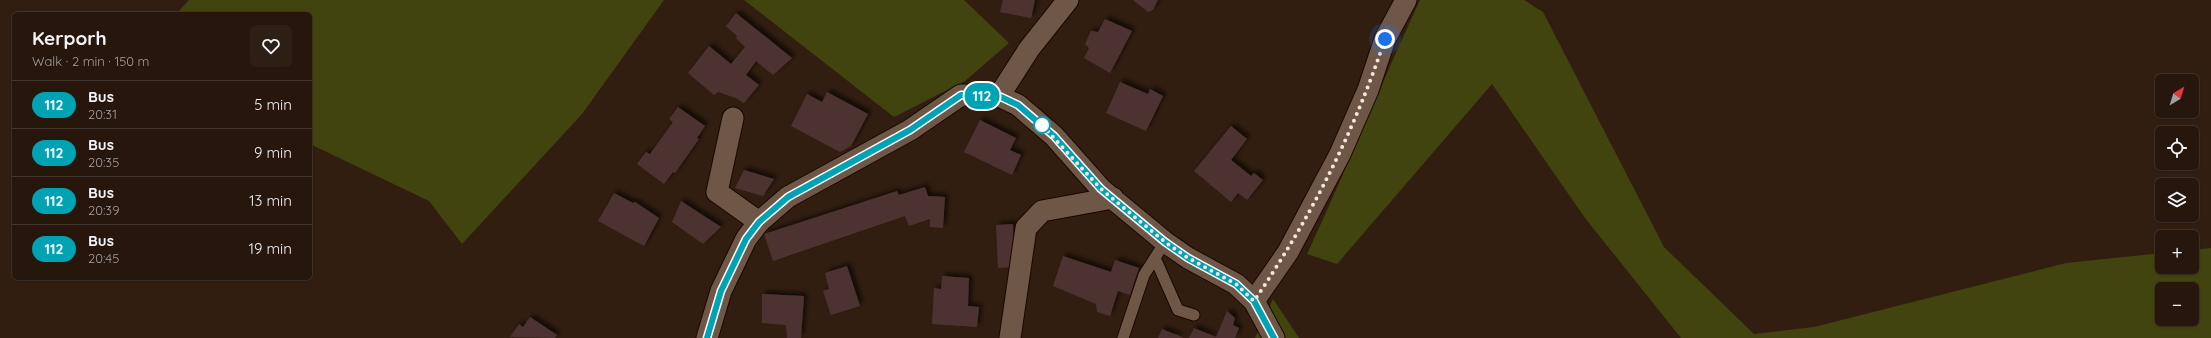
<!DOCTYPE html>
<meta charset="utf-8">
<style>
:root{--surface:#26160c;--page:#2e1f15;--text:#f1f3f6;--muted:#a49f9d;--line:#42352d}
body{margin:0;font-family:Quicksand,sans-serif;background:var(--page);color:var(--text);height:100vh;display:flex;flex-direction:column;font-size:15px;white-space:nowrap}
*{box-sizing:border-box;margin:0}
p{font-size:13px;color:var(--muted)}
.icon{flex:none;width:22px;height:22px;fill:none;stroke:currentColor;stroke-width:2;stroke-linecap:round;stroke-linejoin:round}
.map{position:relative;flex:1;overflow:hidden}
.panel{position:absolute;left:12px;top:12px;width:300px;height:268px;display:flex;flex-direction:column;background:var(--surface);border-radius:6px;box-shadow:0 1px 3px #0004,0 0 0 1px var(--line)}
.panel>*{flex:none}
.badge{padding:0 8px;border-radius:13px;font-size:14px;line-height:26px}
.needle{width:26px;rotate:38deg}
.buttons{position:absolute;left:2155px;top:74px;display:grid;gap:8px}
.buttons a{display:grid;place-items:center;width:44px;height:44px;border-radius:6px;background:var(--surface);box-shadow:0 1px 3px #0004,0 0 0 1px var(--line);font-size:20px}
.you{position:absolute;width:20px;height:20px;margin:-10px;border:3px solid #fff;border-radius:50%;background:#1a73e8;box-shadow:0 0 0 6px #1a73e833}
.map>.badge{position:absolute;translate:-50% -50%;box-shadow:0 0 0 2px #fff}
.round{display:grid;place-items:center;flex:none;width:42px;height:42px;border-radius:6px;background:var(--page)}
.headline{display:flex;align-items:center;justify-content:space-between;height:68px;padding:0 20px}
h1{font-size:19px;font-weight:700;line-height:30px}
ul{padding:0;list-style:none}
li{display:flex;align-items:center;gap:12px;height:48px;padding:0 20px;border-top:1px solid var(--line)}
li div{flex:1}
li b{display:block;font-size:15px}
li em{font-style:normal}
li .badge{min-width:44px;font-weight:700;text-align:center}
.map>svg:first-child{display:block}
.green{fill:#41440f;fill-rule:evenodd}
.building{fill:#4e3331;filter:url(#shadow)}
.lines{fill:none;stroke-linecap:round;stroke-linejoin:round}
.service-casing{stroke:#190700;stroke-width:13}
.minor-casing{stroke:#190700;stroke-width:23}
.service{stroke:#6f5748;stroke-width:11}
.minor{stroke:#6f5748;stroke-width:21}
.line-casing{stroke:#fff;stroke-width:9}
.line{stroke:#00a3b4;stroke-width:6}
.walk{stroke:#f4e6dd;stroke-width:4;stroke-dasharray:0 7.2}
.stop-dot{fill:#fff;stroke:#00a3b4;stroke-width:2}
</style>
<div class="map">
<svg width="2211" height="338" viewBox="0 0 2211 338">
<defs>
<filter id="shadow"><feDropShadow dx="3.5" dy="-3.5" stdDeviation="2" flood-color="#0009"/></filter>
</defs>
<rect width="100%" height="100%" fill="#321e10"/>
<!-- green -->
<g class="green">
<polygon points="189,0 664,0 582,114 462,244 429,201 310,144 310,14 176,14"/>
<polygon points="744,0 964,0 1009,43 965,81 894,117"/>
<path d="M1420,0h104l19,12 121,235 90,87 60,-7 252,-64 96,-10v14h30v-17l19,-2v90h-530l-96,-120 -93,-134 -155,180 -30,-10c39,-84 74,-170 113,-254zM2162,289h30v30h-30z"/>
<polygon points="1273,299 1299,338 1255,338"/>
</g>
<!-- building -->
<g class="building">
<polygon points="1003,0 1035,0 1031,18 1000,12"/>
<polygon points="1133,0 1158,0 1153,10 1148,12"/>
<polygon points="736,13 792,58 773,75 756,61 746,75 759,85 744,103 736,98 718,92 714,95 688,73 709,46 731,64 745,47 736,38 737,36 726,26"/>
<polygon points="1105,19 1132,31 1110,73 1084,58 1089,48 1085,44 1091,31 1098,32"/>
<polygon points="1120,82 1148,94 1150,89 1163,96 1146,131 1106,113"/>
<polygon points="827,92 868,114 851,146 840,152 791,126 807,94 822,102"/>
<polygon points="678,107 705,126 697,138 699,139 675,173 673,172 664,184 637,164 646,152 650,154 673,122 669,119"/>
<polygon points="980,120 1016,138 1010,150 1021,155 1012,175 964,152"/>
<polygon points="1231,126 1247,139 1231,160 1251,176 1254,173 1263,180 1247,200 1238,193 1231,202 1194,171"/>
<polygon points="744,170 774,179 763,196 735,188"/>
<polygon points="925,187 928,196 945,197 943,228 930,227 930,219 909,226 905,216 773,261 764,234 897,191 899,195"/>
<polygon points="614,193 633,203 635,202 659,218 644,246 598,221"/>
<polygon points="681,201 721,227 703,244 672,222"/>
<polygon points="1013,224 1014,255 1012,267 998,268 996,225"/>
<polygon points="1063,256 1111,272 1115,260 1139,268 1130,295 1118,291 1110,316 1097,312 1096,304 1053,286"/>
<polygon points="847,266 860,306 831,315 823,291 829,289 825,273"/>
<polygon points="942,276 969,278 968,306 979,307 977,327 932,324 934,288 941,289"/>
<polygon points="762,294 804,296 801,338 787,338 786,325 762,323"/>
<polygon points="1227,311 1235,318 1233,325 1239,328 1235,338 1189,338 1194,328 1216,337"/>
<polygon points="530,317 557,335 555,338 510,337 519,324 523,327"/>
<polygon points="1162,329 1184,338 1158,338"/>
</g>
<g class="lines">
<!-- service casing -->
<g class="service-casing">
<g id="service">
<polyline points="1155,258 1178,310 1194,315"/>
<polyline points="1123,338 1144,275 1165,242"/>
</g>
</g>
<!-- minor casing -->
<g class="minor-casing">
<g id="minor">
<polyline points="999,96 1029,49 1068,0"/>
<polyline points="733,118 717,192 759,222"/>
<polyline points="1254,301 1288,252 1340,154 1368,90 1385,39 1406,0"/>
<polyline points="707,338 721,291 746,239 759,222 788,197 910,130 961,95 999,96 1018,105 1054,136 1101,189 1165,242 1188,258 1236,284 1254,301 1274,338"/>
<polyline points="1010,338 1026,228 1042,211 1113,198"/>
</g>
</g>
<!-- service -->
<use href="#service" class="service"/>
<!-- minor -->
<use href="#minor" class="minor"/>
</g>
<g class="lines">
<!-- line casing -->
<g class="line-casing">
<polyline id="line" points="707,338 721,291 746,239 759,222 788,197 910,130 961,95 999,96 1018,105 1054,136 1101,189 1165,242 1188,258 1236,284 1254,301 1274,338"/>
</g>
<!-- line -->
<use href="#line" class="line"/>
<!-- walk -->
<path class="walk" d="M1042,125l-2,-2 61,66 64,53 23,16 48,26 18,17c57,-84 99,-166 131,-262"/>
</g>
<!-- markers -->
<circle class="stop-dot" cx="1042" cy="125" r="8"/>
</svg>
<div class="buttons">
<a><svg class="needle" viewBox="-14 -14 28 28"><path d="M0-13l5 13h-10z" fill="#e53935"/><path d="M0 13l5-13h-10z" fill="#a49f9d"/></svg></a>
<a><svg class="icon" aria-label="locate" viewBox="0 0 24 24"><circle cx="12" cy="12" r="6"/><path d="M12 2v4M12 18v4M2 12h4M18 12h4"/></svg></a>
<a><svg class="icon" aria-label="layers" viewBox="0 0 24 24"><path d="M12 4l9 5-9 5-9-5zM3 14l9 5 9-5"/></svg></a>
<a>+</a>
<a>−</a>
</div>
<div class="you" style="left:1385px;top:39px"></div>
<b class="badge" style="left:982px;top:96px;background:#00a3b4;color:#fff">112</b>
<section class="panel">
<div class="headline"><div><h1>Kerporh</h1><p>Walk · 2 min · 150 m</p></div><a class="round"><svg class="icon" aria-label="heart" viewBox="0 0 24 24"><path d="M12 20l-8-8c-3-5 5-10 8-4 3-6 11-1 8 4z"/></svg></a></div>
<ul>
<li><span class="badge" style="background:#00a3b4;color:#fff">112</span><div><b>Bus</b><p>20:31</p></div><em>5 min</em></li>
<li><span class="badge" style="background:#00a3b4;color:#fff">112</span><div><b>Bus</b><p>20:35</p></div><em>9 min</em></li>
<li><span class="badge" style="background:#00a3b4;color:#fff">112</span><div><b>Bus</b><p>20:39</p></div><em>13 min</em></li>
<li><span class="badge" style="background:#00a3b4;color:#fff">112</span><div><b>Bus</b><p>20:45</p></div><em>19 min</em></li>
</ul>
</section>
</div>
